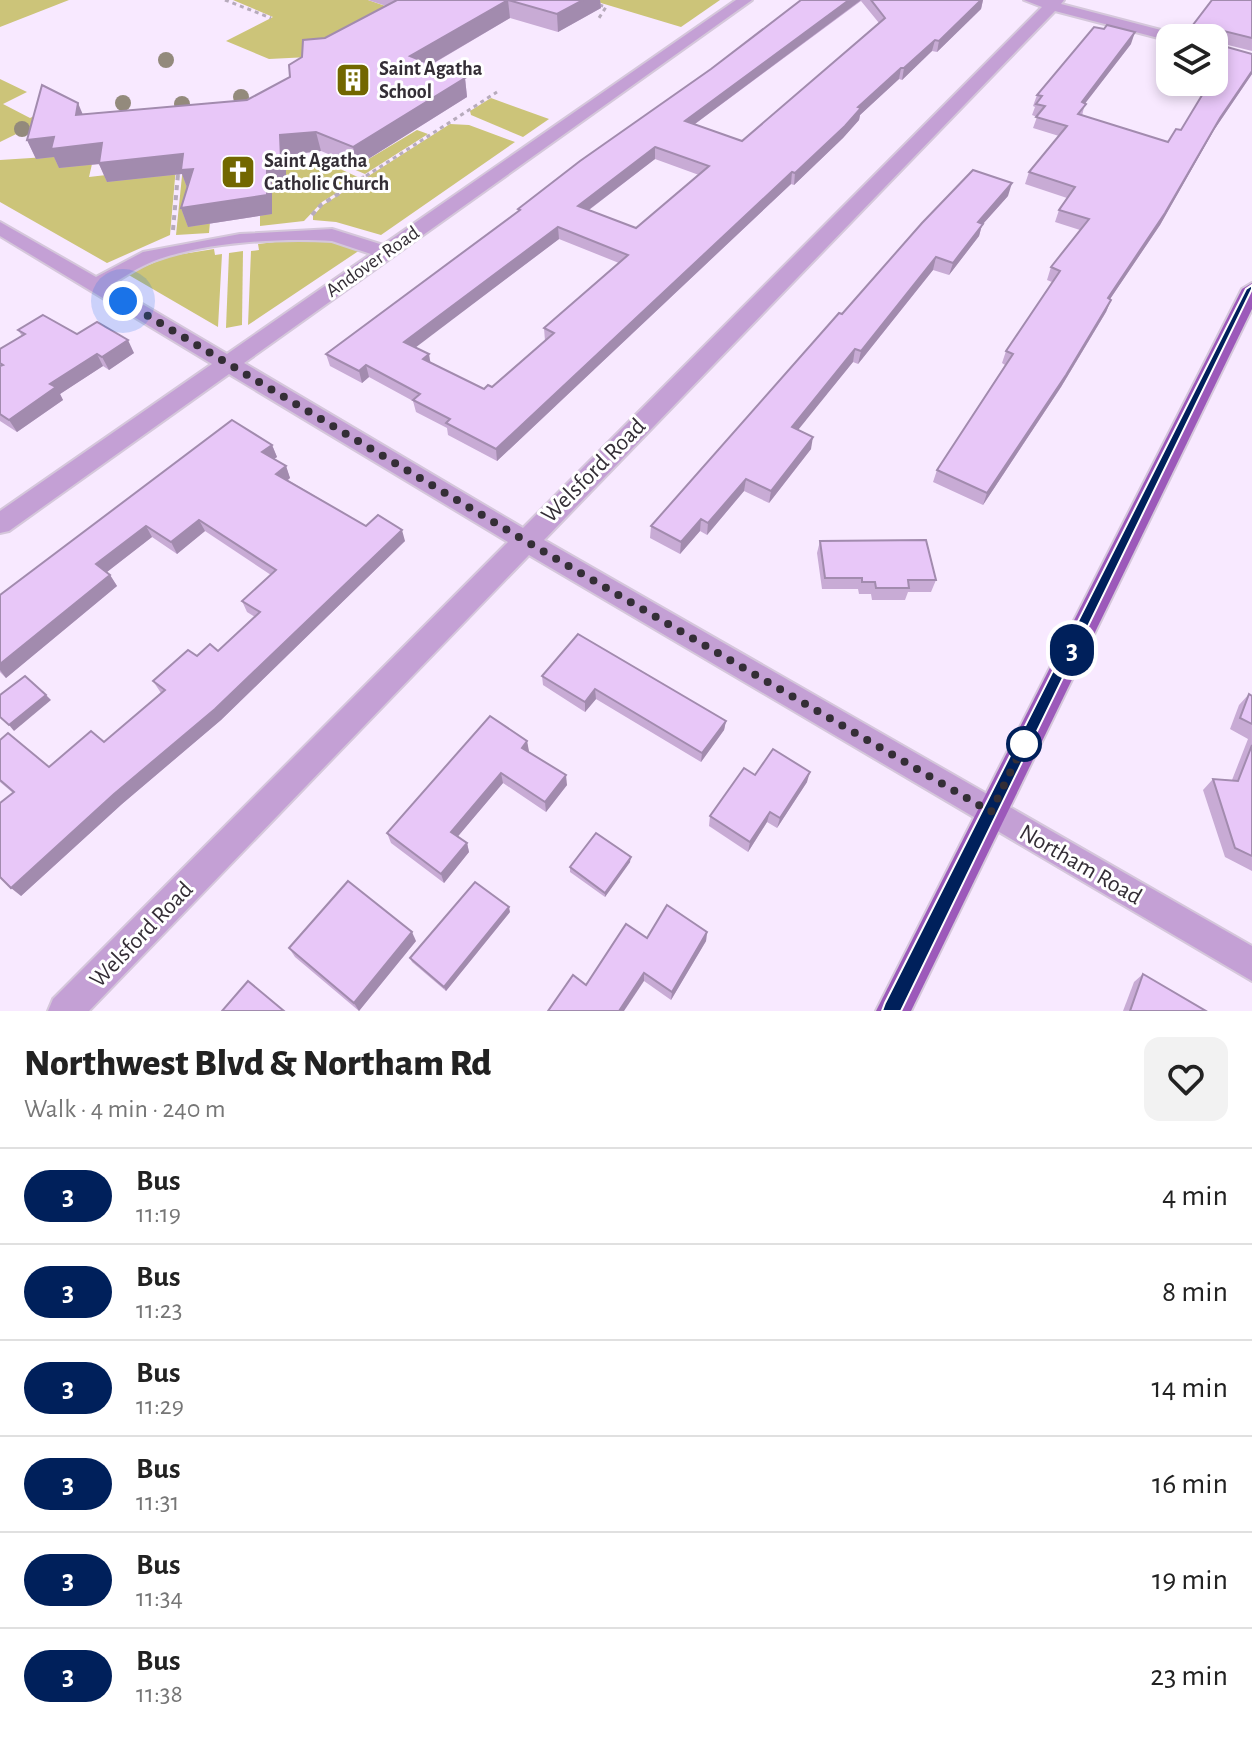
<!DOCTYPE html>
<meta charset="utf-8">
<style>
:root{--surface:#fff;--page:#f2f2f2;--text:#222;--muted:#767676;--line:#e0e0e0}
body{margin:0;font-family:"Alegreya Sans",sans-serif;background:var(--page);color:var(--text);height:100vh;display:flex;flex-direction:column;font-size:30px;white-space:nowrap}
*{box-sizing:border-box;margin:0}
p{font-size:26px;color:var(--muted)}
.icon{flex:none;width:44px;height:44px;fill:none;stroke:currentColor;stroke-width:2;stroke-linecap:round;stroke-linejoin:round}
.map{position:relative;height:1011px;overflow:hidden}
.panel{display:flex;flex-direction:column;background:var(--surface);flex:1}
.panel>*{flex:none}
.badge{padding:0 16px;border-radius:26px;font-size:28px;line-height:52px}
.fabs{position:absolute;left:1156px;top:24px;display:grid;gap:16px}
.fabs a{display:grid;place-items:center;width:72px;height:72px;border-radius:16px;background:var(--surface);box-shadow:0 4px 12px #0003;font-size:40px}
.you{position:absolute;width:40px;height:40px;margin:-20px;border:6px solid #fff;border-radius:50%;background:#1a73e8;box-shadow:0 0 0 12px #1a73e833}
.map>.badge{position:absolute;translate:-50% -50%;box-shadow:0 0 0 4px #fff}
.round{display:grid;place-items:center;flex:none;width:84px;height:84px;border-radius:16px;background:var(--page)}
.headline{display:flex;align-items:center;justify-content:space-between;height:136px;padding:0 24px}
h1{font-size:38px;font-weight:800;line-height:60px}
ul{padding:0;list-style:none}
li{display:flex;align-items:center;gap:24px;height:96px;padding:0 24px;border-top:2px solid var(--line)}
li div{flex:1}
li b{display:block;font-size:30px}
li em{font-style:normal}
li .badge{min-width:88px;font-weight:700;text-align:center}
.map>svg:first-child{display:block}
.green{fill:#ccc479}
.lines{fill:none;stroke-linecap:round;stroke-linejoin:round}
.minor-casing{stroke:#d5c7db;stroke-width:4}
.major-casing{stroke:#d5c7db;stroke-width:4}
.path-far1{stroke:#b7abbc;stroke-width:3;stroke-dasharray:4 4;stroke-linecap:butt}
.path{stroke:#b7abbc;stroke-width:4;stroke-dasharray:5 5;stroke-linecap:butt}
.minor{fill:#c4a0d5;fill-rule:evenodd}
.major{fill:#9c59ba;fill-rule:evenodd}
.tree{fill:#938a7c}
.wall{fill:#c8abd5;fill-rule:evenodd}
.shaded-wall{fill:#a28bae}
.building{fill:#e8c7f8;stroke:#a28bae;stroke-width:2;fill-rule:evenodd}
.line{fill:#00205b;stroke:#fff;stroke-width:2}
.walk{stroke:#342e36;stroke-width:8;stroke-dasharray:0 14.4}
.stop-dot{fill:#fff;stroke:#00205b;stroke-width:4}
.labels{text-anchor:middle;stroke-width:6;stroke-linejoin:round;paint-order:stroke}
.far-poi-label{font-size:20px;font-weight:bold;fill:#342e36;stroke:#fff;text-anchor:start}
.far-street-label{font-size:20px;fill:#342e36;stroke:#fff}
.street-label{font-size:24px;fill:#342e36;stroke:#fff}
</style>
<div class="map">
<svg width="1252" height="1011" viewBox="0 0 1252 1011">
<rect width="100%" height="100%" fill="#f8e9ff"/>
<!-- green -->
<g class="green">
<polygon points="0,0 69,0 0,27"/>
<polygon points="233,0 368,0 435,23 329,56 269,59 226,41 273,17"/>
<polygon points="591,0 720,0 681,27"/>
<polygon points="0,79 27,92 3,104 30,118 55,106 59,113 0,142"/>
<polygon points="491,98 549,119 523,137 471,115 470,111"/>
<polygon points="450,124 469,125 515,142 381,235 336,222 313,220 313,216 323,205"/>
<polygon points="417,130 428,134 365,174 325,157 329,154 357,166"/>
<polygon points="62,156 92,164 89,177 176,167 170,235 107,263 0,202 0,160"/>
<polygon points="295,162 329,164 360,178 322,202 304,221 260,226 260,216 272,180 286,178 286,163"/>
<polygon points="183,166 210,222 209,233 176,235"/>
<polygon points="291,240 326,240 360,250 248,325 251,251 259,250 258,244"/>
<polygon points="214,249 215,255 222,254 218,327 127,274 170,256"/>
<polygon points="243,251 242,325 226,328 229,253"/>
</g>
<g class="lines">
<!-- minor casing -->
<g class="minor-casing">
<path id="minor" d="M736,0h16l-508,363 279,165 519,-521 -18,-7h40l-3,4 119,31 2,3h-12v3l-115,-30 -511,529 708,406v35l-723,-426 -440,456h-41l5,-12 455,-457 -279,-168 -220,157 -9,2v-22l212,-147 -212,-128v-14l96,55 47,-25 97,-18 92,-5 51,16zM332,241l39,13 -144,100 -117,-69c15,-8 28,-18 44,-24 50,-19 125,-23 178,-20z"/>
</g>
<!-- major casing -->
<g class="major-casing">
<polygon id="major" points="1252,283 1252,309 911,1011 876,1011 1242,289"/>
</g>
<!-- path-far1 -->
<g class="path-far1">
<polyline points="225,0 271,18"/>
<polyline points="584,0 606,7 599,18"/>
<polyline points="178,176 179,168"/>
<polyline points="366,176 497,92"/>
</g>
<!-- path -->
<g class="path">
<polyline points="312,215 321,205 369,174"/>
<polyline points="173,230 178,174"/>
</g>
<!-- minor -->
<use href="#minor" class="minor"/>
<!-- major -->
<use href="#major" class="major"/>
</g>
<!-- trees -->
<g class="tree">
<circle cx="166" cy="60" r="8"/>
<circle cx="241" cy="97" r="8"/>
<circle cx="123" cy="103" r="8"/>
<circle cx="182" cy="104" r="8"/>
<circle cx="22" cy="129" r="8"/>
</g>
<!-- wall -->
<g class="wall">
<polygon points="368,0 600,0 601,8 558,32 510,18 431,65 465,78 467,97 357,166 321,151 286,155 286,178 272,180 272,214 188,227 181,208 187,188 182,174 107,182 99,164 59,168 54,157 36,159 27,140 83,114 247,100 290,77 302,57 325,38 386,6"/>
<path d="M801,0h182l-2,9 -44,43 -5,-1 -30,29 -3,-1 -39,36 -1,5 -16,18 -49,47 -3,-1 -294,277 -49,-26 -1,-7 -31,-16 -3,-11 -44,-24 -7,6 -32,-17 -4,-12 192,-142v-3l193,-140zM861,1l18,22 -137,118 -47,-17zM655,159l44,16 -63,53 -47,-18zM559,239l60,24 -75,65 1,13 -53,46 -8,2 -53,-26 -16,-16z"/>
<polygon points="1252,0 1252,51 1216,42 1216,44 1252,54 1252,74 1214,130 1160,225 1110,299 1111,300 1106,312 1061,387 983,505 933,482 937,470 1005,365 1002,363 1006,351 1052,282 1047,280 1051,267 1080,230 1055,222 1059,210 1067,198 1025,184 1029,172 1059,136 1033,128 1037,117 1032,115 1035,107 1033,106 1037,95 1131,44 1085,103 1082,116 1168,142 1181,130 1214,82 1214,38 1183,38"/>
<polygon points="1008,196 982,225 979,236 949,275 933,270 858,364 853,362 797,430 811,449 769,503 744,491 707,535 700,531 680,554 650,538 651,526 842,314"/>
<polygon points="18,330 77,334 134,353 109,370 103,366 60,394 63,400 17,432 0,421 0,349 22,336"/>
<polygon points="272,445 277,457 273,459 286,466 290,478 288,480 366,526 405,541 221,720 122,804 21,896 13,793 0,782 0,740 49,767 104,742 161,693 153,681 197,656 218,651 255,617 247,612 242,601 271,575 205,531 177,554 152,537 107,572 110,575 117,586 6,678 0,672 0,595"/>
<polygon points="820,541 936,580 931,592 908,592 905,600 872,600 871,594 859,594 858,589 822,589 817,553"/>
<polygon points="542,676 726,721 724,730 701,762 596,699 585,712 543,685"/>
<polygon points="1249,694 1252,696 1252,871 1225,857 1203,790 1213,779 1232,780 1248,739 1230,729 1239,705"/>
<polygon points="527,741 528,752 567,785 546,812 503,783 458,836 467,843 469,852 444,883 391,843 387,833"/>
<polygon points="755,775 807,782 777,828 767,822 748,852 709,826 710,816"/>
<polygon points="630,862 605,897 570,872 570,867"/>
<polygon points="510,912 446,991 412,962 410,958"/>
<polygon points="707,932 706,941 671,1000 644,981 586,985 647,938"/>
<polygon points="416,941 359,1011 295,957 289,948"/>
<polygon points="1143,974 1206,1011 1123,1011 1134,982"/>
</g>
<!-- shaded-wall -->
<g class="shaded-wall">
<polygon points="508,0 510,18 413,75 410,56"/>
<polygon points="583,0 600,0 601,8 558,32 557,14"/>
<polygon points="849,0 861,0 684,132 685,121"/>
<polygon points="980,0 983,0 981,9 937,52 939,41"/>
<polygon points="1135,32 1131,44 1077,114 1082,102"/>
<polygon points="935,40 932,51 902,80 904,68"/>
<polygon points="901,68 899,79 860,115 859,120 843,138 794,185 795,173 858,107"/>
<polygon points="1252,71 1252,74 1214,130 1160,225 1102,311 1108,298 1220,118"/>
<polygon points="465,78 467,97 357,166 353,147"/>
<polygon points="78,103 86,122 76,115"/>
<polygon points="316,132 321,151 286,155 286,178 272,180 272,214 188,227 181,208 267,161 280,135"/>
<polygon points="54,137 183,154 193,169 188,190 182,174 107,182 99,164 59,168 54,157 36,159 27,140"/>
<polygon points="655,147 655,159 578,218 578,206"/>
<polygon points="792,172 791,184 497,461 496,449"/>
<polygon points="1012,183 1008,196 982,225 979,236 949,275 953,263 978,222"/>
<polygon points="558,227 559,239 407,354 404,342"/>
<polygon points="936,257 933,270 858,364 861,351"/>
<polygon points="1111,300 1106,312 1061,387 983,505 987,493"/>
<polygon points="128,340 134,353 109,370 102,357"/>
<polygon points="855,349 853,362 790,440 792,427"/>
<polygon points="97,354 103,366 60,394 63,400 17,432 9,420 50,384"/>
<polygon points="429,354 431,366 423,359"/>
<polygon points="366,365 369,377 362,383 359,371"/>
<polygon points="813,437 811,449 769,503 771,491"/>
<polygon points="272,445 277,457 267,464 262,452"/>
<polygon points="286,466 290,478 281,485 276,474"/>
<polygon points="746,479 744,491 707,535 708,523"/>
<polygon points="701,519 700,531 680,554 681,542"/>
<polygon points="199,520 205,531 177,554 171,542"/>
<polygon points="146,526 152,537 103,575 96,564"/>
<polygon points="402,530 405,541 221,720 122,804 21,896 11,888"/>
<polygon points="110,575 117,586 6,678 0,670 0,664"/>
<polygon points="595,689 596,699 585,712 585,702"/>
<polygon points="46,695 51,700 14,731 9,725"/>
<polygon points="726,721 724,730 701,762 702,753"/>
<polygon points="527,741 529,751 523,758 522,748"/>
<polygon points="810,772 807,782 777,828 780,818"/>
<polygon points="501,773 503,783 454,841 451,832"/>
<polygon points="566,775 567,785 546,812 545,802"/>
<polygon points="770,812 767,822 748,852 750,842"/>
<polygon points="467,843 469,852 444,883 441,874"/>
<polygon points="631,857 630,862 605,897 605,893"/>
<polygon points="509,907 510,912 446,991 444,987"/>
<polygon points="412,932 416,941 359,1011 354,1003"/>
<polygon points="707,932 706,941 671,1000 672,992"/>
<polygon points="644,973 644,981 624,1011 619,1011"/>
</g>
<!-- building -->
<g class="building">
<polygon points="397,0 583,0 557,14 508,0 410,56 465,78 353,147 316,132 280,135 281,159 267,161 267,195 181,208 193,169 181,170 183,154 99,163 102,143 51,149 54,137 27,140 42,85 78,103 76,115 247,100 290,77 289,65 302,57 303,40 325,38"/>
<path d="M801,0h48l-164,121 57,20 143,-123 -14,-18h110l-42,41 -4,-1 -31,28h-3l-43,39 3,1 -16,18 -50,47 -3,-1 -296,277 -50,-26 4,-4 -37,-19 7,-6 -54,-29 -7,6 -33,-17 194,-144 -2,-1 62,-48 131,-92zM655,147l54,19 -73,62 -58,-22zM558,227l70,28 -84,73 10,5 -62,54 -4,-2 -4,4 -61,-30 6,-5 -25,-12z"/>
<polygon points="1212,0 1252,0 1252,38 1220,30 1216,33 1216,44 1252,54 1252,71 1220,118 1165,213 1108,298 1111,300 1066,375 987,493 937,470 1013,354 1006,351 1060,271 1051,267 1089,219 1059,210 1075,187 1029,172 1067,126 1036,117 1045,106 1036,104 1042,96 1037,95 1094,27 1104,29 1107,25 1135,32 1082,102 1086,104 1078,114 1168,142 1176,129 1181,130 1210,82 1214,82 1214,76 1221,65 1214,63 1214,38 1183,38"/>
<polygon points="973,170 1012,183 978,222 983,224 953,263 936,257 861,351 855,349 792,427 813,437 771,491 746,479 708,523 701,519 681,542 651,526 839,313 842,314 922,223"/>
<polygon points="43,315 77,334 97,322 128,340 102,357 97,354 50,384 56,387 9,420 0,414 0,366 3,365 0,363 0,349 25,334 18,330"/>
<polygon points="232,420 272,445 262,452 286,466 276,474 366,526 378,515 402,530 215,709 114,794 11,888 0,877 0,803 14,792 0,780 0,740 8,733 49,767 91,731 104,742 165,690 153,681 188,650 197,656 210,644 218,651 260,612 242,601 276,570 199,520 171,542 146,526 96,564 110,575 0,664 0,595"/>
<polygon points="926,540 936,580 908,580 909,588 876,588 875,582 862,582 862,578 825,578 820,541"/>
<polygon points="578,634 726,721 702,753 595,689 585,702 542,676"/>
<polygon points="25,676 46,695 9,725 0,717 0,695"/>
<polygon points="1249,694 1252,696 1252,724 1240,718"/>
<polygon points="490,716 527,741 522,748 566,775 545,802 501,773 451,832 467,843 441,874 387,833"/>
<polygon points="1252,745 1252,856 1235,848 1213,779 1238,781"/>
<polygon points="773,749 810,772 780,818 770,812 750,842 710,816 744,768 755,775"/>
<polygon points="596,833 631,857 605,893 570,867"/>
<polygon points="348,881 412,932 354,1003 289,948"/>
<polygon points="475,882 509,907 444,987 410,958"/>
<polygon points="667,905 707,932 672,992 644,973 619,1011 548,1011 573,975 586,985 626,924 647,938"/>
<polygon points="1143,974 1206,1011 1130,1011"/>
<polygon points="248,981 284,1011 222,1011"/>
</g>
<!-- line -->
<polygon class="line" points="1252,285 1252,289 901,1011 882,1011 885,1003 1246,289"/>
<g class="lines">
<!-- walk -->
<polyline class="walk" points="123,301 524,540 991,812 1024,744"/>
</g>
<!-- icons -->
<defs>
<g id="building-square" transform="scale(1.8)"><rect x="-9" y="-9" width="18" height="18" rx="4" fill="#726700" stroke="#fff"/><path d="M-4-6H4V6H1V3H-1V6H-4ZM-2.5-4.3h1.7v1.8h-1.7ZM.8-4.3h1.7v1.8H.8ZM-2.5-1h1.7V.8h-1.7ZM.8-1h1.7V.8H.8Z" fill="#fff"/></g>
<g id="church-square" transform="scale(1.8)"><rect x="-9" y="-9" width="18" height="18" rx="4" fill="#726700" stroke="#fff"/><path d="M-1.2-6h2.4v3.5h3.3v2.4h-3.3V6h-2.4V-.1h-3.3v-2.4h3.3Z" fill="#fff"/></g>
</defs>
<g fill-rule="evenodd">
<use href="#building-square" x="353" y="80"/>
<use href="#church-square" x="238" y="172"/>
</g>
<!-- markers -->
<circle class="stop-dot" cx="1024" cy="744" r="16"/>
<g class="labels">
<!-- far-poi labels -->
<g class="far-poi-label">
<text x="379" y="75">Saint Agatha<tspan x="379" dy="23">School</tspan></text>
<text x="264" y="167">Saint Agatha<tspan x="264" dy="23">Catholic Church</tspan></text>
</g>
<!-- far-street labels -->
<g class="far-street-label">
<text transform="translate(372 261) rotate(-35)" y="7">Andover Road</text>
</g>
<!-- street labels -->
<g class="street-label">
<text transform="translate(593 470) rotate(-45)" y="8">Welsford Road</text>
<text transform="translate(1081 864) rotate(30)" y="8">Northam Road</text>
<text transform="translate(141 934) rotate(-46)" y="8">Welsford Road</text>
</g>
</g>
</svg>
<div class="fabs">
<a><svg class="icon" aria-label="layers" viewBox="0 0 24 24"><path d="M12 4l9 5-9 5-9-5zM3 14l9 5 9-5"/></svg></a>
</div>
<div class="you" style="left:123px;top:301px"></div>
<b class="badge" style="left:1072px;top:650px;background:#00205b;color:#fff">3</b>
</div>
<section class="panel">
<div class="headline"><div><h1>Northwest Blvd &amp; Northam Rd</h1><p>Walk · 4 min · 240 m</p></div><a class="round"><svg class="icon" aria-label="heart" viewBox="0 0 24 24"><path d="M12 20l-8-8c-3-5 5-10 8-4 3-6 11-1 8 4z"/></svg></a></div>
<ul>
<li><span class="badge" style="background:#00205b;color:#fff">3</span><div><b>Bus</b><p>11:19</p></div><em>4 min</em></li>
<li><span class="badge" style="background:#00205b;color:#fff">3</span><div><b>Bus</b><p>11:23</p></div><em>8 min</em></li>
<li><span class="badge" style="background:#00205b;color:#fff">3</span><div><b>Bus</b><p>11:29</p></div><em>14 min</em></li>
<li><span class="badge" style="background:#00205b;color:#fff">3</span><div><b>Bus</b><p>11:31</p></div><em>16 min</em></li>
<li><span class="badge" style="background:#00205b;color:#fff">3</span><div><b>Bus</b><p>11:34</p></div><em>19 min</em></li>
<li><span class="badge" style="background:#00205b;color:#fff">3</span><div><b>Bus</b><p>11:38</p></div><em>23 min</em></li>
</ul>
</section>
